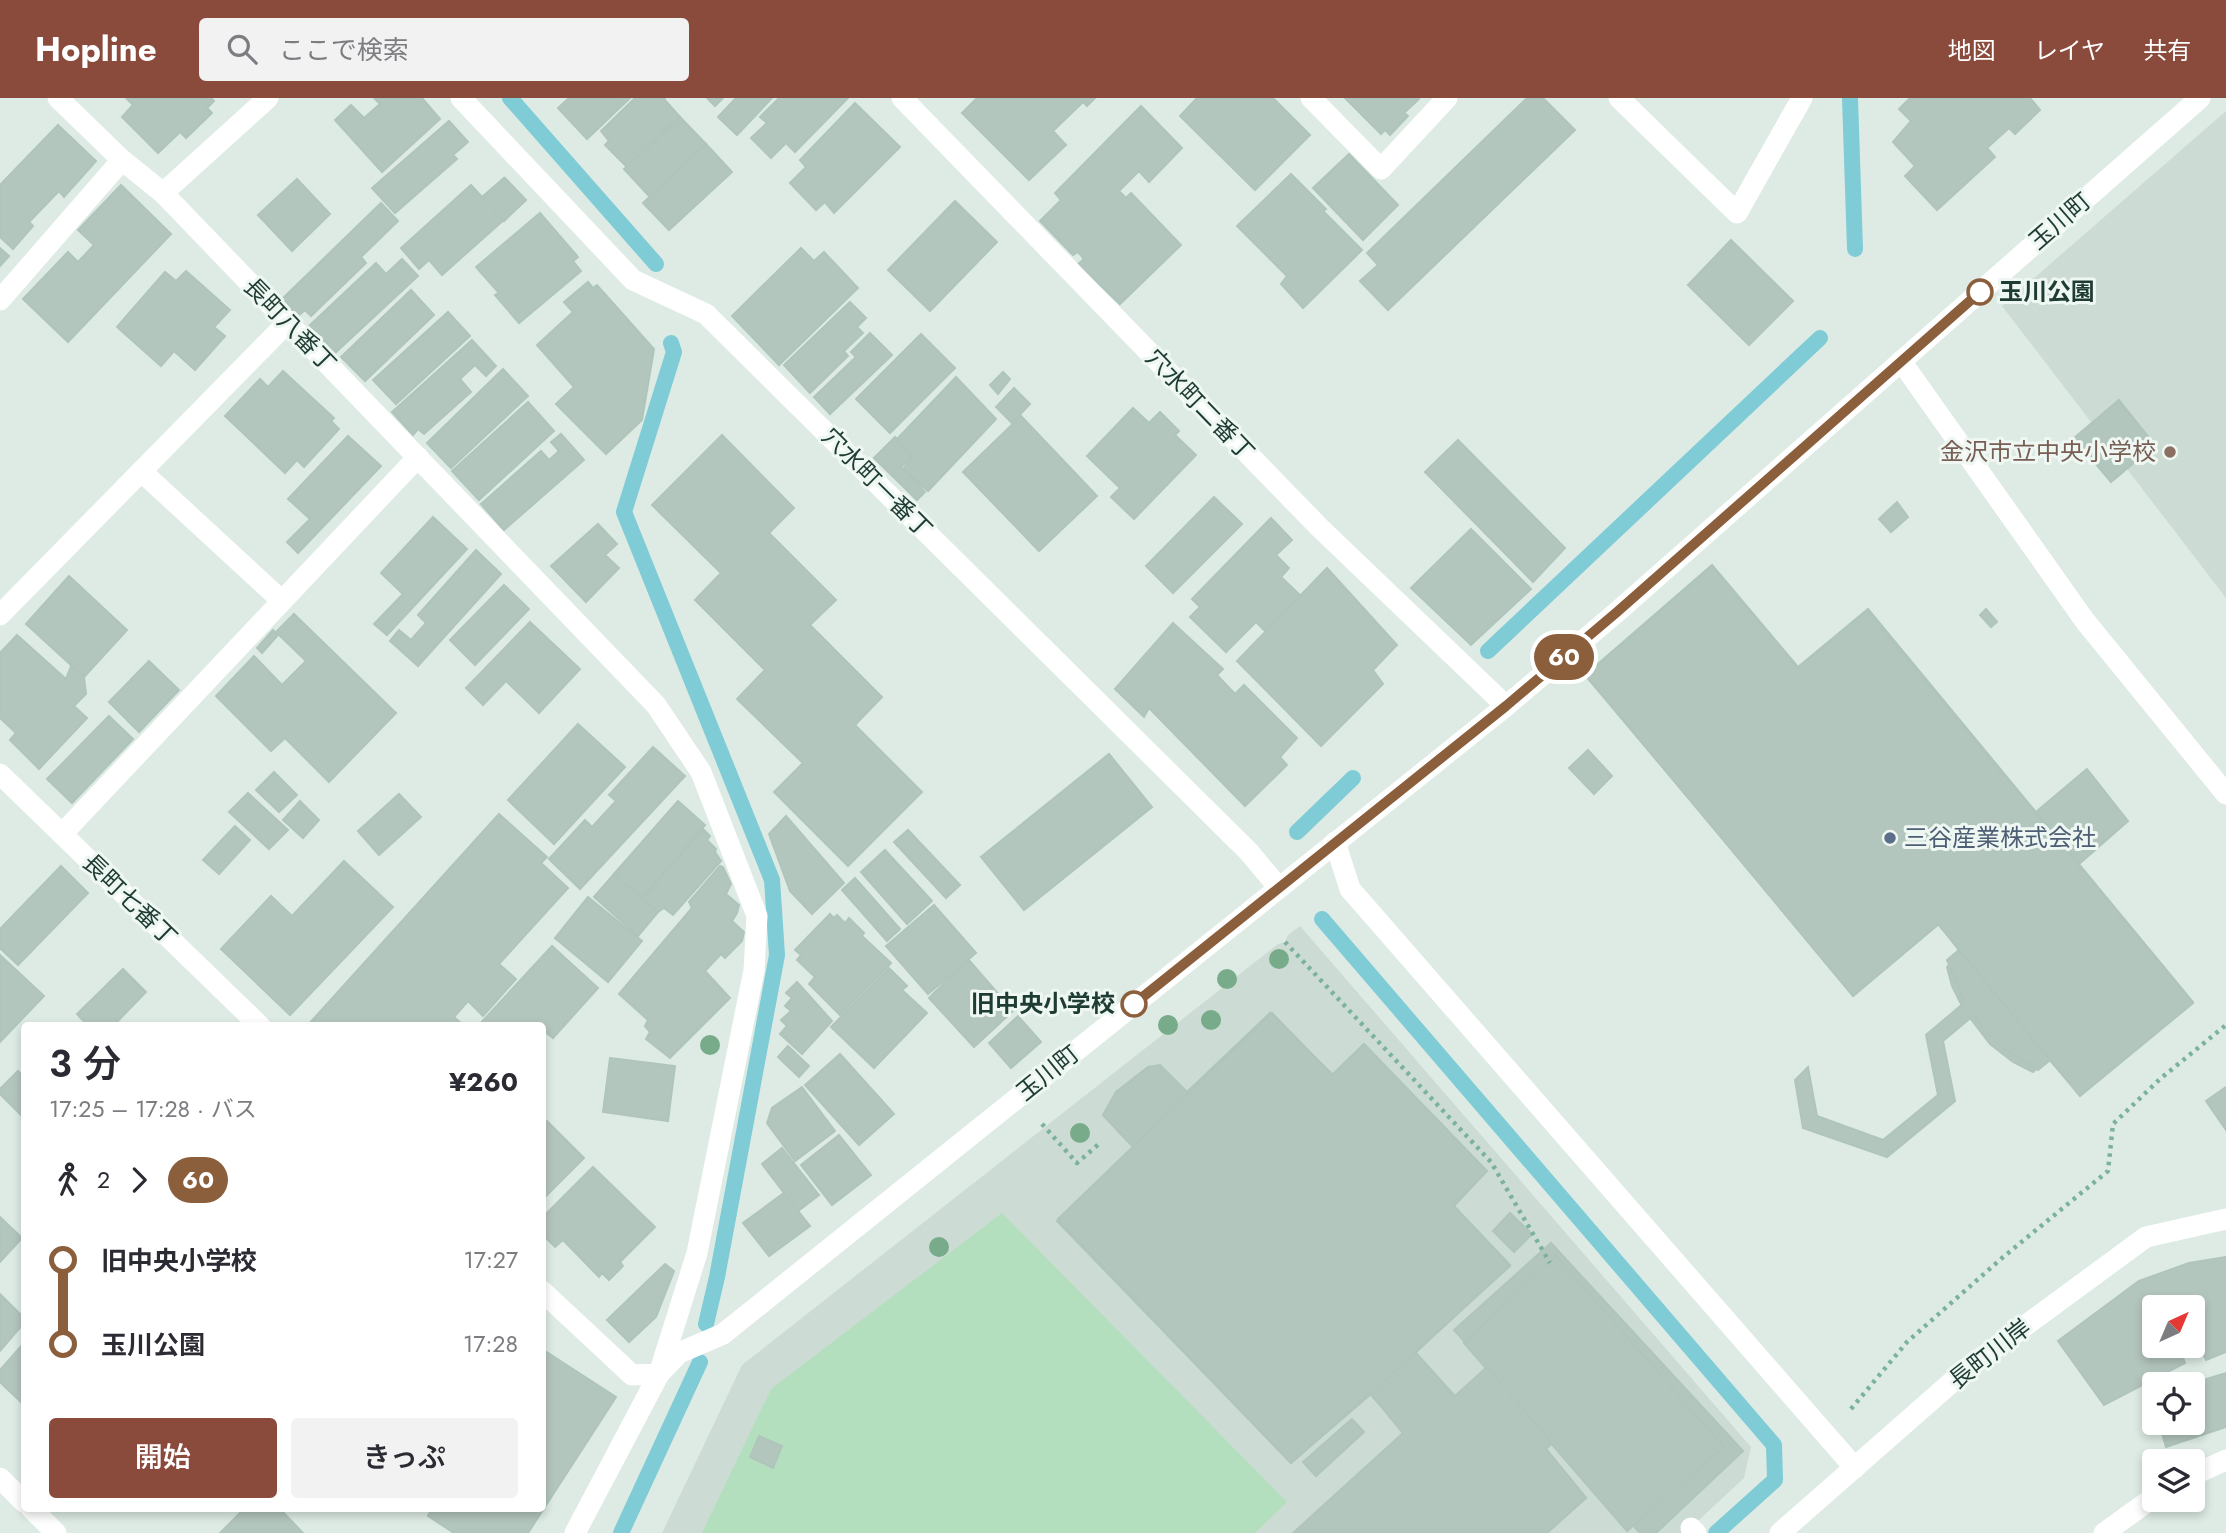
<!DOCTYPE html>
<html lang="ja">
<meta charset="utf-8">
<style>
:root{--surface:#fff;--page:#f2f2f3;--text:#2b2b33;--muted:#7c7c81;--accent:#8a4a3c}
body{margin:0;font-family:Jost,"Noto Sans JP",sans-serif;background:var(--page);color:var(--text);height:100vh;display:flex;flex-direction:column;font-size:26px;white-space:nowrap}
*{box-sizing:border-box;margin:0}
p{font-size:23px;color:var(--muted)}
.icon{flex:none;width:38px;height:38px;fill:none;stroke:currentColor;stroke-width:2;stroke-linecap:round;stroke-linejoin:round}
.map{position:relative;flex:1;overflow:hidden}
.panel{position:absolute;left:21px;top:924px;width:525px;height:490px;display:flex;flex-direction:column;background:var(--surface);border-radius:7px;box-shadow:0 4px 10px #0003}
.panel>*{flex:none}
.badge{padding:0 14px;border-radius:23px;font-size:24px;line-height:46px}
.needle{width:46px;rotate:44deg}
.buttons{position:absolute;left:2142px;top:1197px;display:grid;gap:14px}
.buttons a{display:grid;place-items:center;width:63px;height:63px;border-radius:7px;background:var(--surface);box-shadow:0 4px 10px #0003;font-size:35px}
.map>.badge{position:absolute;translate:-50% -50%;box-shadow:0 0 0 4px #fff}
.legs{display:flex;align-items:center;gap:10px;height:77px;padding:0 28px;font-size:23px}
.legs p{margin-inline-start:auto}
.headline{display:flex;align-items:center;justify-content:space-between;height:119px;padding:0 28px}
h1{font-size:38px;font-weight:600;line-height:52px}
.button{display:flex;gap:14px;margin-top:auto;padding:14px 28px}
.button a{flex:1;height:80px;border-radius:7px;background:var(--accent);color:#fff;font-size:28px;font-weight:600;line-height:80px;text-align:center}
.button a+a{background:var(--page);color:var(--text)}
ul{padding:0 28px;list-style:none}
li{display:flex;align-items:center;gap:24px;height:84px;font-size:26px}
li i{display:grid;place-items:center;width:10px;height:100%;margin:0 9px;background:currentColor}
li i::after{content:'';width:18px;height:18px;margin:-9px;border:5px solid;border-radius:50%;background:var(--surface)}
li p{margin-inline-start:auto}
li:first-child i{background:linear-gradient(#0000 50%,currentColor 0)}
li:last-child i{background:linear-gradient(currentColor 50%,#0000 0)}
header{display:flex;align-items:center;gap:42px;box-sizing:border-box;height:98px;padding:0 35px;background:var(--accent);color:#fff}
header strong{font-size:33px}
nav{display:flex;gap:38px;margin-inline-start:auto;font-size:24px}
.search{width:490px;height:63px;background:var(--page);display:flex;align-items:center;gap:18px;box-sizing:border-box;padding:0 24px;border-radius:7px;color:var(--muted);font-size:26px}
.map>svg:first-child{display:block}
.built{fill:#ccdbd3}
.green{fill:#b4dfbe}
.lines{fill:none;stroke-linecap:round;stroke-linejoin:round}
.stream{stroke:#7fcbd6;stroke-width:16}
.building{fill:#b3c6bd;stroke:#afc5bb;stroke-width:2;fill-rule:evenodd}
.path{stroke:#7bb29f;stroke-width:4.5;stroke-dasharray:3.5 5;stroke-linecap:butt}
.minor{stroke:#fff;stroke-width:21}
.tree{fill:#78ab8a}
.line-1-casing{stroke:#fff;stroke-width:16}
.line-1{stroke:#8b5e3c;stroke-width:10}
.stop-1-dot{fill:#fff;stroke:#8b5e3c;stroke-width:3.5}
.education-dot{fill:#8d6e63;stroke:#eef7f2;stroke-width:2.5}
.service-dot{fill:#5c6f8a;stroke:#eef7f2;stroke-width:2.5}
.labels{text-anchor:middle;stroke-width:6;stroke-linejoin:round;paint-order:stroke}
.street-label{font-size:24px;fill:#1e3c33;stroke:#eef7f2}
.stop-label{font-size:24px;font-weight:bold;fill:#1e3c33;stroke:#eef7f2;text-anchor:start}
.education-label{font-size:24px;fill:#785e54;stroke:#eef7f2;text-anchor:end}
.service-label{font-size:24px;fill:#4e5e75;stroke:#eef7f2;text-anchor:start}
</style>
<header>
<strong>Hopline</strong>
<div class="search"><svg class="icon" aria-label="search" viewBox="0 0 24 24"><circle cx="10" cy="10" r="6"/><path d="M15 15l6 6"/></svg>ここで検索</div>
<nav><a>地図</a><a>レイヤ</a><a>共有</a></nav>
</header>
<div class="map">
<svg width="2226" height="1435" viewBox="0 0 2226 1435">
<rect width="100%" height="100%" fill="#ddebe4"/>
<!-- built -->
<g class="built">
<polygon points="2226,13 2226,500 2002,208"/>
<polygon points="1300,828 1751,1349 1744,1380 1685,1435 662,1435 742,1267 1278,846 1285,844 1288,837"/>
</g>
<!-- green -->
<polygon class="green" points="1002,1115 1287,1404 1255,1435 702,1435 771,1291"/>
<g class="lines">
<!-- stream -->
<g class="stream">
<polyline points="510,0 656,166"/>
<polyline points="1850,0 1855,151"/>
<polyline points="671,245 674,254 624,414 772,782 777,857 717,1179 706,1226"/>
<polyline points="1488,553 1820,240"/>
<polyline points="1297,734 1353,680"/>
<polyline points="1322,821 1774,1347 1775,1382 1716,1435"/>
<polyline points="621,1435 700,1264"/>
</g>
</g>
<!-- building -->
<g class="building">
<polygon points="126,0 211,0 214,3 207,10 212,15 186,40 180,34 158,55 122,19 133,7"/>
<polygon points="374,0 422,0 440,21 382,74 335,22 351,7 364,20 380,6"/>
<polygon points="569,0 630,0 587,41 558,10"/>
<polygon points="635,0 665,0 664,1 680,19 627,69 605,47 609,43 601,33"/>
<polygon points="707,0 723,0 715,8"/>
<polygon points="736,0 772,0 737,37 718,19"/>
<polygon points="779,0 848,0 795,54 786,45 771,60 751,40 767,25 760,19"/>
<polygon points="977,0 1095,0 1087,8 1083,4 1053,33 1066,47 1029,82 962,15"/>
<polygon points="1197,0 1273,0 1310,37 1255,92 1180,18"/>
<polygon points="1345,0 1418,0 1419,1 1404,15 1408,18 1390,37 1385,32 1381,36"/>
<polygon points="1527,0 1543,0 1575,32 1388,212 1360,183 1378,167 1367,155"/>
<polygon points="1910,0 2030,0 2040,12 2015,36 2009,30 1987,50 1995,59 1937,112 1905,78 1915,68 1893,44 1911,23 1899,11"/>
<polygon points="855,5 900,49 834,115 825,104 816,112 790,85 806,69 800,62"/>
<polygon points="1141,8 1182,50 1149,84 1139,73 1119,93 1126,100 1131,95 1181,147 1120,206 1078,166 1084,161 1078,154 1073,157 1040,123 1061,102 1055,95"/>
<polygon points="680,19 706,46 650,99 624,71"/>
<polygon points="449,23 468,44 453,57 457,61 395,115 372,90"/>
<polygon points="58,27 96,63 64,99 59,93 29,124 33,128 13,151 0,139 0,87"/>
<polygon points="706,46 732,74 669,132 643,105"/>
<polygon points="1349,56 1398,107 1363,142 1313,90"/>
<polygon points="1291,76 1326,111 1323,113 1362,152 1303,210 1281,186 1287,178 1237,128"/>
<polygon points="504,80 525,103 442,177 429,162 419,171 401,150 471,87 482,99"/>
<polygon points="505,80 526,102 504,123 483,100"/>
<polygon points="297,81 330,116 292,153 258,117"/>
<polygon points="121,87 171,136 68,244 23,201 68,154 78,164 94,147 78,132"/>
<polygon points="955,103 997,144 930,213 888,172"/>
<polygon points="381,105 398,123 361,159 366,165 311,218 305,212 298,218 282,201"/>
<polygon points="540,115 578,159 573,163 581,173 519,225 495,197 499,195 476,169"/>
<polygon points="1731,142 1793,203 1749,247 1688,187"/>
<polygon points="0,150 9,158 0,168"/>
<polygon points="801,150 814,163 824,154 858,190 779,267 732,218"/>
<polygon points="402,161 418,178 335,255 309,228 376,165 386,176"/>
<polygon points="186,173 230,212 214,229 225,238 195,272 174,253 161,268 117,229 165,174 176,183"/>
<polygon points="588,184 593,190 597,187 654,251 642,322 606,356 556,306 574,289 537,247 573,214 564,204"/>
<polygon points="411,192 434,217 365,283 341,259"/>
<polygon points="850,204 866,220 857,229 863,235 844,253 848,258 810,295 784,267"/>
<polygon points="448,214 470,238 396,306 373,282"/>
<polygon points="870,235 892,257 830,316 814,299 856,259 851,254"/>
<polygon points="921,236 955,270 890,335 856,301"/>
<polygon points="472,242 496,268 486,278 475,267 460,281 471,294 424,336 418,331 413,337 392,314"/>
<polygon points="503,271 528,298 451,370 427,345"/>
<polygon points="283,273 334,320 331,323 339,331 304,369 297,362 285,375 225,318 260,281 268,289"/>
<polygon points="1003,274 1010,281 998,296 990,287"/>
<polygon points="956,279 996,321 928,393 903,371 912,359 897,341"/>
<polygon points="1014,290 1030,306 1012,325 996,309"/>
<polygon points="2119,302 2155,347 2111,384 2074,340"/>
<polygon points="528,304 554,333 479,402 452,373"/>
<polygon points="1133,310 1149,325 1160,314 1179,333 1175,337 1196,357 1134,421 1111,399 1120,390 1087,358"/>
<polygon points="1021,318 1097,398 1039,453 963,374"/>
<polygon points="561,336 584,362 504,432 481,406 541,353 549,362 559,353 551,344"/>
<polygon points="722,337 794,410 769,435 836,502 810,527 882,599 855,627 922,694 848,768 774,694 803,665 737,601 765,572 695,502 721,475 652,407"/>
<polygon points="348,338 381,368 298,455 287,444 310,421 288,401"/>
<polygon points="895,339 912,358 901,369 925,394 917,402 874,360"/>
<polygon points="1458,342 1565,450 1533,484 1425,374"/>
<polygon points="1214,399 1242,426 1173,495 1146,468"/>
<polygon points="1897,404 1908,419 1891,434 1879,421"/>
<polygon points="433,419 467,451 387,537 374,526 403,496 381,475"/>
<polygon points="1271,420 1292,442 1276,457 1289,470 1281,479 1301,498 1266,534 1256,524 1226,554 1190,519 1200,509 1192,501"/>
<polygon points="598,426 617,446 605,457 619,470 586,504 551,468"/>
<polygon points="1471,431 1531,491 1471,547 1411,490"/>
<polygon points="476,452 501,476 418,568 390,543 399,532 411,542 426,525 418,517"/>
<polygon points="1712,467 1798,569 1868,511 2193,904 2080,997 2048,960 2033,974 2013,964 1990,946 1964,912 1952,888 1947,869 1961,855 1939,826 1854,897 1585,577"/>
<polygon points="1712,469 1798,570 1867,513 2193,905 2080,998 1938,826 1853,898 1586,577"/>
<polygon points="1327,470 1397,547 1373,572 1383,586 1321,648 1237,563"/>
<polygon points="69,478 127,532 84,579 26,526"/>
<polygon points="504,487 529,511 475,567 450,542"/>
<polygon points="1986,511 1997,524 1991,529 1980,517"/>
<polygon points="294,516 396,615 329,684 285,640 271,653 216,598 254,558 282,587 306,563 276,534"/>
<polygon points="530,524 580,571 539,615 506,583 483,607 466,590"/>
<polygon points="1173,525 1223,571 1217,577 1235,596 1244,587 1297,640 1280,659 1287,667 1245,708 1149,610 1144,619 1115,591"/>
<polygon points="273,532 278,537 262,555 257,550"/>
<polygon points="17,537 66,581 71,568 84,579 86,596 74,608 87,620 39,671 10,642 16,635 0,620 0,555"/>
<polygon points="149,563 179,592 139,634 109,604"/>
<polygon points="109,618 133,641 72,705 47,681"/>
<polygon points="578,626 625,669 554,746 508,702"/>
<polygon points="653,649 685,678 580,791 549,761 585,722 592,729 616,703 609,697"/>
<polygon points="1588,652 1612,678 1594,696 1569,670"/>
<polygon points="1109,656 1152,709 1024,812 981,759"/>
<polygon points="2087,671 2128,723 2079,766 2036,714"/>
<polygon points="274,674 297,697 279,714 256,692"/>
<polygon points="248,695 288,732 269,751 229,714"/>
<polygon points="399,696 421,719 379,757 358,733"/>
<polygon points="300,703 319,722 303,740 283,722"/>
<polygon points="678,703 705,727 642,800 614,776"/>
<polygon points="499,716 547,759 541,765 568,790 499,866 516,881 483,918 468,903 454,919 464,928 307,928"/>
<polygon points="786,718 844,785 812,816 790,793 769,736"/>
<polygon points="235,728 250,742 219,776 203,762"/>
<polygon points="703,731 710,738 707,742 716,751 715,754 721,763 673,817 664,810 658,814 643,800"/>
<polygon points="908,732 960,787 946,800 894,744"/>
<polygon points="885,752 932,803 907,826 861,774"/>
<polygon points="344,763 393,809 290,917 221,851 271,798 292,818"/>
<polygon points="61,768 88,795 18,867 0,850 0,831"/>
<polygon points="720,768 723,769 731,786 726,796 739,807 737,815 732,823 744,834 742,843 725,860 721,856 705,873 730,900 670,960 646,941 650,934 645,928 648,922 619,896 692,810 689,804"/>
<polygon points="614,776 658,814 638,838 594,799"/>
<polygon points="855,780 900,831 887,843 842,792"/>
<polygon points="588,799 642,843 608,884 555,840"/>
<polygon points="934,807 976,855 928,896 886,848"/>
<polygon points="830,816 834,820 837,817 845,825 849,820 864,835 862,838 891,865 840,917 809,886 815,879 797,862 801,857 795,852"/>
<polygon points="552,848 598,890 553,940 542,931 542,928 478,928"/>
<polygon points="1959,852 2050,962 2038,972 2002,949 1981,927 1974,917 1943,943 1955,1003 1887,1059 1803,1030 1795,982 1808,969 1817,1018 1883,1042 1938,997 1926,937 1965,904 1947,862"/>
<polygon points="0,857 44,898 0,944"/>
<polygon points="968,861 1013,913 974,949 929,900"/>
<polygon points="889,870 907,888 902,892 927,915 874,970 831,929"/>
<polygon points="123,871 146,894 113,928 88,928 77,916"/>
<polygon points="797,884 832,923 802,956 780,936 787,928 781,922 791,913 785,908 792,900 786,895"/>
<polygon points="1270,915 1333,977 1363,947 1485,1075 1454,1108 1510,1167 1371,1296 1291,1365 1057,1123 1133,1049 1103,1017 1116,994 1148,969 1160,967 1187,994"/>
<polygon points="1272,915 1332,977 1364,946 1487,1073 1452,1107 1510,1168 1415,1254 1455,1298 1490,1268 1555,1343 1546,1351 1586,1400 1547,1435 1294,1435 1406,1334 1369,1295 1291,1365 1058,1121"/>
<polygon points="1018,918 1041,944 1011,970 989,945"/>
<polygon points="788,948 809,968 799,979 778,959"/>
<polygon points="840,956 894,1016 859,1047 805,987"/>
<polygon points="610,960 675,968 668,1023 603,1014"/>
<polygon points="18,973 24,979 24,1020 0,996 0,991"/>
<polygon points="802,989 835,1033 795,1063 767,1025 772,1010"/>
<polygon points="2226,989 2226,1032 2206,1003"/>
<polygon points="547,1023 584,1060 542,1102 542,1027"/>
<polygon points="839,1037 871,1077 832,1107 801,1067"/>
<polygon points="782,1050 819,1097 798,1113 762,1066"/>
<polygon points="593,1069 655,1129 620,1164 623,1168 609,1182 602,1175 599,1179 563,1142 555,1149 542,1136 542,1120"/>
<polygon points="784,1095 810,1128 769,1158 743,1125"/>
<polygon points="1510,1115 1532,1136 1514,1154 1493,1133"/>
<polygon points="0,1119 22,1140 0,1164"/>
<polygon points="1551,1145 1743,1353 1656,1435 1640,1435 1454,1232"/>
<polygon points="1556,1158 1724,1349 1627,1433 1464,1245"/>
<path d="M2226,1159v95l-20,8 -7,-16 -18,8 4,11 -81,42 -46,-64 81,-60 50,-18zM2154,1209h39v39h-39z"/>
<polygon points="665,1166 674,1173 656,1219 629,1244 607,1222"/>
<polygon points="0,1196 24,1220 24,1225 0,1253"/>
<polygon points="24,1245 24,1307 0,1284 0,1272"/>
<polygon points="542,1251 616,1299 528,1435 454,1435 428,1418 432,1410 542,1410"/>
<polygon points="1415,1254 1454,1299 1487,1269 1551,1344 1544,1349 1586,1400 1546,1435 1293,1435 1403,1335 1371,1296"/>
<polygon points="2226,1275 2226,1329 2166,1349 2159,1325 2193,1325 2193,1286 2190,1286"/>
<polygon points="1352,1321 1364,1334 1316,1378 1303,1364"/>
<polygon points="759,1338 782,1348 773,1370 750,1359"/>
<polygon points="245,1410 256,1410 259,1413 262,1410 279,1410 303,1435 220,1435"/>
</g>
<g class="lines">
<!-- path -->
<g class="path">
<polyline points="1285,844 1491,1064 1550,1165"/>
<polyline points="1042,1026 1077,1065 1100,1045"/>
<polyline points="1851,1311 1907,1244 2002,1160 2108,1073 2113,1026 2160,981 2226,927"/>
</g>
<!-- minor -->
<g class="minor">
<polyline points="58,0 122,62 163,95 656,607 701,674 757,818 754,872 697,1155 659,1276 632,1277 542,1193"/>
<polyline points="461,0 633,182 706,216 1249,754 1279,790"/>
<polyline points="902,0 1319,429 1506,608"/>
<polyline points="1311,0 1381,71 1447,0"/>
<polyline points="1619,0 1737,115 1802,0"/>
<polyline points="163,95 268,0"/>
<polyline points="0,202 122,62"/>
<polyline points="1901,263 2085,523 2226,696"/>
<polyline points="141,373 282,503"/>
<polyline points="0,517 288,224"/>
<polyline points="0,676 260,928"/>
<polyline points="62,736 418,359"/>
<polyline points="1335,744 1350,791 1855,1370"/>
<polyline points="2193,1377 2226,1362"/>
<polyline points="0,1380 24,1404"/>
<polyline points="31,1410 56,1435"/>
<polyline points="1691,1430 1696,1435"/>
<polyline points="575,1435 659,1276 679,1255 723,1236 1506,608 1617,514 2200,0"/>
<polyline points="1780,1435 1969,1269 2146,1139 2226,1121"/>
<polyline points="2104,1435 2154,1399"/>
</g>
</g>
<!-- trees -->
<g class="tree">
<circle cx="1279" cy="861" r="10"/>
<circle cx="1227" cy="881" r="10"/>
<circle cx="1211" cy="922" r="10"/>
<circle cx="1168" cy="927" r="10"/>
<circle cx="710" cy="947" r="10"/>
<circle cx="1080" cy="1035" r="10"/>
<circle cx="939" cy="1149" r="10"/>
</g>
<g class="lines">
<!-- line-1 casing -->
<g class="line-1-casing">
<polyline id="line-1" points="1134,906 1506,608 1617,514 1980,194"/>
</g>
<!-- line-1 -->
<use href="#line-1" class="line-1"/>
</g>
<!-- markers -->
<g class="stop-1-dot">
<circle cx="1980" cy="194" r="12"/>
<circle cx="1134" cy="906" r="12"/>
</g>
<circle class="education-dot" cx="2170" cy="354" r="7"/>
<circle class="service-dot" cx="1890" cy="740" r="7"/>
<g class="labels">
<!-- street labels -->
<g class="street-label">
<text transform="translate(2060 123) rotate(-41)" y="8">玉川町</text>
<text transform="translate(290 227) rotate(46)" y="8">長町八番丁</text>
<text transform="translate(1200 307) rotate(46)" y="8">穴水町二番丁</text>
<text transform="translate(877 385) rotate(45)" y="8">穴水町一番丁</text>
<text transform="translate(130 802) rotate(44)" y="8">長町七番丁</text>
<text transform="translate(1048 975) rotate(-39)" y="8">玉川町</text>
<text transform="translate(1990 1256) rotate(-38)" y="8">長町川岸</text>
</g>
<!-- stop labels -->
<g class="stop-label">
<text x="1999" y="202">玉川公園</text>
<text x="1115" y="914" text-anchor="end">旧中央小学校</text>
</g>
<!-- education labels -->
<g class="education-label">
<text x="2156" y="362">金沢市立中央小学校</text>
</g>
<!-- service labels -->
<g class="service-label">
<text x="1904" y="748">三谷産業株式会社</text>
</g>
</g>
</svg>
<div class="buttons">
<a><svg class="needle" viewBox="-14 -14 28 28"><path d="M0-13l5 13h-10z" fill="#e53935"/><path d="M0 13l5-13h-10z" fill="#7c7c81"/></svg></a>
<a><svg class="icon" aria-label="locate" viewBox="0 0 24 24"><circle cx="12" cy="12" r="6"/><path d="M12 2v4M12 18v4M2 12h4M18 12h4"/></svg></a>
<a><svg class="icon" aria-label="layers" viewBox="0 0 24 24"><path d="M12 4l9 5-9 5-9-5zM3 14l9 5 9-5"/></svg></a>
</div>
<b class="badge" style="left:1564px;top:559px;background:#8b5e3c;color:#fff">60</b>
<section class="panel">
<div class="headline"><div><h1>3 分</h1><p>17:25 – 17:28 · バス</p></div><b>¥260</b></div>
<div class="legs"><svg class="icon" aria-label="walk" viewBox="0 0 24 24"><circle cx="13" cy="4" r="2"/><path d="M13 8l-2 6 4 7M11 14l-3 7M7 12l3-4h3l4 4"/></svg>2<svg class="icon" aria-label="forward" viewBox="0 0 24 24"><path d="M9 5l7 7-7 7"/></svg><b class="badge" style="background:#8b5e3c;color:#fff">60</b></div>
<ul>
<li><i style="color:#8b5e3c"></i><b>旧中央小学校</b><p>17:27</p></li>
<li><i style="color:#8b5e3c"></i><b>玉川公園</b><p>17:28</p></li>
</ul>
<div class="button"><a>開始</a><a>きっぷ</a></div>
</section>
</div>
